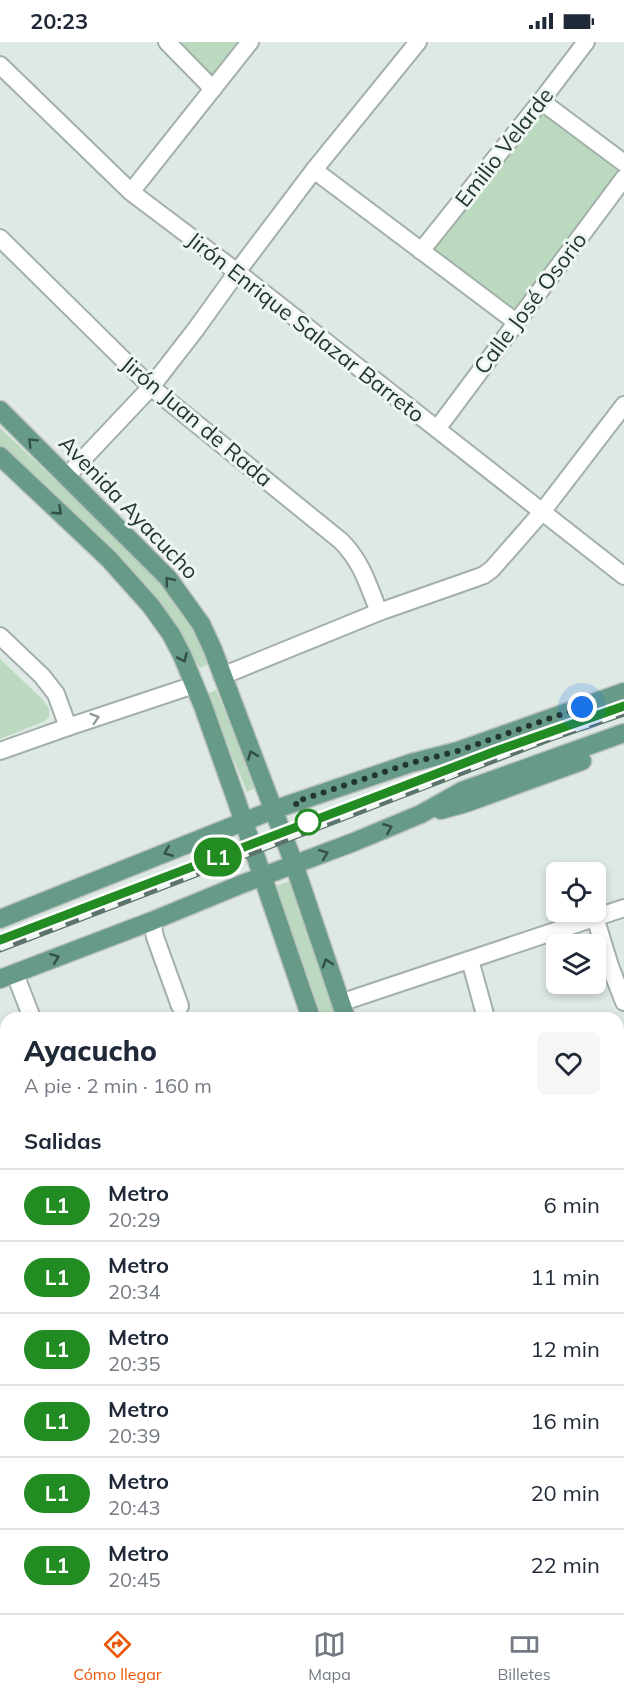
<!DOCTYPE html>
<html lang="es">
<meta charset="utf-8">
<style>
:root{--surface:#fff;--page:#f6f6f7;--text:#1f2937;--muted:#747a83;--line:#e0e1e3;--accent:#ea580c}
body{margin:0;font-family:Mulish,sans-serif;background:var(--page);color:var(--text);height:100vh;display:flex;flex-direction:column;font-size:22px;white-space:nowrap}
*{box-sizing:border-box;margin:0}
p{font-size:20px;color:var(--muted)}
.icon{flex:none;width:33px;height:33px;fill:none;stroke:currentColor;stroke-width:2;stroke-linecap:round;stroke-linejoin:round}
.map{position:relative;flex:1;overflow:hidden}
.panel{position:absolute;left:0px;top:970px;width:624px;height:602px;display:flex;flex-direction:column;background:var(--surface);border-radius:18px 18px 0 0;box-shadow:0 3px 9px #0003}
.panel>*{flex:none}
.badge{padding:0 12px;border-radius:20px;font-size:21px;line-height:39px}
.fabs{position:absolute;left:546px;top:820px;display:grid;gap:12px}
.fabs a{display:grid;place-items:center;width:60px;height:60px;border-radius:9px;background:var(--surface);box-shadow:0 3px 9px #0003;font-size:30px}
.you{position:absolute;width:30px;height:30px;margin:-15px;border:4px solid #fff;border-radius:50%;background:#1a73e8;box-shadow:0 0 0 9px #1a73e833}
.map>.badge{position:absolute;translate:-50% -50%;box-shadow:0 0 0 3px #fff}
h2{padding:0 24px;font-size:22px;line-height:54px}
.round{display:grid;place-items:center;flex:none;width:63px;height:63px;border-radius:9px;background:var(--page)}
.headline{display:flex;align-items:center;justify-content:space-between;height:102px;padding:0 24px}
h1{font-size:28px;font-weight:800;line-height:45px}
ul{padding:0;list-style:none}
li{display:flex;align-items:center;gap:18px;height:72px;padding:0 24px;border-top:2px solid var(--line)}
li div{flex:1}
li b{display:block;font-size:22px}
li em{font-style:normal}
li .badge{min-width:66px;font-weight:700;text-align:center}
.status{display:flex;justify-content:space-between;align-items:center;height:42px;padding:0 30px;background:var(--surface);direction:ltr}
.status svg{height:16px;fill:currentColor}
.dock{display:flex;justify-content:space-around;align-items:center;height:84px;border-top:2px solid var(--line);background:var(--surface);font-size:16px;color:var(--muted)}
.dock a{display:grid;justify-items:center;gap:3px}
.dock .selected{color:var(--accent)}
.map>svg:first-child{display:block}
.green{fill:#bad9bf}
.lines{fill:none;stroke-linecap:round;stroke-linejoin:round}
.minor-casing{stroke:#a3b0aa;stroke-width:20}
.major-casing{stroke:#bdc3c1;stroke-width:21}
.minor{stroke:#fff;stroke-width:16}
.major{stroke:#679b88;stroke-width:18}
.rail-casing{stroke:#5c736b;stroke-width:7}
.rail{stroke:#eff6f2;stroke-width:4.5;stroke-dasharray:14;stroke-linecap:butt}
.oneway{stroke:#335045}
.oneway2{stroke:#909b97}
.line-casing{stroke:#fff;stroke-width:14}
.line{stroke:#228b22;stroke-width:9}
.walk{stroke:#22372f;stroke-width:6;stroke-dasharray:0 10.8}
.stop-dot{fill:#fff;stroke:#228b22;stroke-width:3}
.labels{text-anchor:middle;stroke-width:6;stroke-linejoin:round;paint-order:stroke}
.street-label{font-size:22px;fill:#22372f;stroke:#eff6f2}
</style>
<div class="status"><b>20:23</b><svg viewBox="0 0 49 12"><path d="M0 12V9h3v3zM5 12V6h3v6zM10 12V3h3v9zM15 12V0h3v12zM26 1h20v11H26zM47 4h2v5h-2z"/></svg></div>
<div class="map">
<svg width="624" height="1571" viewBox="0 0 624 1571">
<rect width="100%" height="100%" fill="#dfe9e4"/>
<!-- green -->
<g class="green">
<polygon points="167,0 250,0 213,47"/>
<polygon points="544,70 623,128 514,273 429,209"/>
<polygon points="0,386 144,521 190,579 209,621 200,626 153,556 129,530 0,405"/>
<polygon points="0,617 42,657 49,667 49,675 45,679 0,697"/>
<polygon points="216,648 257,745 247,750 207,652"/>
<polygon points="290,839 340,976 318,976 273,845"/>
<polygon points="6,1211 6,1359 0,1353 0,1213"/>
</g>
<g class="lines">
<!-- minor casing -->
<g class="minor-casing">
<g id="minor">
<polyline points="167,0 213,47"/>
<polyline points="0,23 131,150 237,230 624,534"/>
<polyline points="541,59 624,121"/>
<polyline points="314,128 516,280"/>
<polyline points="131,150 250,0"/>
<path d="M0,196l151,149 190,154c21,21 27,44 38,71"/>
<polyline points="421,209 541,59 586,0"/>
<polyline points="437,387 624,136"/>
<polyline points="67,434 151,345 196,287 237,230 314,128 418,0"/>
<polyline points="0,594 42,634 56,652 68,685"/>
<polyline points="222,634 379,570 476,536 484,533 492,527 542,470 624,363"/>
<polyline points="0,709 68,685 194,643"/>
<polyline points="595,875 610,924 624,960"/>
<polyline points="152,879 155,895 180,964"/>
<polyline points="470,918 486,976"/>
<polyline points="15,932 32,976"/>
<polyline points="340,961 624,866"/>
<polyline points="0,1153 6,1151"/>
<polyline points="618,1166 624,1171"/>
<polyline points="0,1361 6,1367"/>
<polyline points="618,1435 624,1429"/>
<polyline points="0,1551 6,1559"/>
<polyline points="510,1566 515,1571"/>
<polyline points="200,1571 204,1566"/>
<polyline points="484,1571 488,1566"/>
</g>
</g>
<!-- major casing -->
<g class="major-casing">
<g id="major">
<polyline points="0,368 168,536 201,582 213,608 294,822 346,976"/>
<polyline points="0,414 109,517 151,564 171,592 182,613 203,664 237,760 311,976"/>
<polyline points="441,768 466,761 582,719"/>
<polyline points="0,877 273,768 411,721 458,709 624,650"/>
<polyline points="0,937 152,879 242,842 354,800 421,772 462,749 624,691"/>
<polyline points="618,1317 624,1320"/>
<polyline points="618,1347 624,1350"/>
</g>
</g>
<!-- minor -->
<use href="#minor" class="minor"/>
<!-- major -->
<use href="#major" class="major"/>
<!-- rail casing -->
<g class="rail-casing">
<polyline id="rail" points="0,907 551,696 624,671"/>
</g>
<!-- rail -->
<use href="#rail" class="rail"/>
</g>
<!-- one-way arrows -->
<defs><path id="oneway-chevron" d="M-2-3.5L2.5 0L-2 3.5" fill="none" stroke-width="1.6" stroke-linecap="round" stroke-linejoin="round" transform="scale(1.5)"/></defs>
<g class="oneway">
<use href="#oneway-chevron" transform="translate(32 400) rotate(-135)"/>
<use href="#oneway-chevron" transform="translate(58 469) rotate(43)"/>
<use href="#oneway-chevron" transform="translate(169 539) rotate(-130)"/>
<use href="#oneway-chevron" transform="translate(183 616) rotate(66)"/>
<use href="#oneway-chevron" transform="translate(252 713) rotate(-111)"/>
<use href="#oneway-chevron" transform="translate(388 786) rotate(-22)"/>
<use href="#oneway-chevron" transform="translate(168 810) rotate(158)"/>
<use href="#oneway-chevron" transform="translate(324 812) rotate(-21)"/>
<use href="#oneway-chevron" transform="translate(55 916) rotate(-21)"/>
<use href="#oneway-chevron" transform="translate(327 921) rotate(-108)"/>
</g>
<use class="oneway2" href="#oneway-chevron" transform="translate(95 676) rotate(-18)"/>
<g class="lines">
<!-- line casing -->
<g class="line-casing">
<polyline id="line" points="0,898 496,709 624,664"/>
</g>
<!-- line -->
<use href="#line" class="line"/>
<!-- walk -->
<polyline class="walk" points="308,780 295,760 411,721 458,709 582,665"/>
</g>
<!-- markers -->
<circle class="stop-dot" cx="308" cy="780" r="12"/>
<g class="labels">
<!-- street labels -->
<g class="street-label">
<text transform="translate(504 105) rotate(-52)" y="8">Emilio Velarde</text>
<text transform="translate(530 261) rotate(-53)" y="8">Calle José Osorio</text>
<text transform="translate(306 285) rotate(38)" y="8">Jirón Enrique Salazar Barreto</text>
<text transform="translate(197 379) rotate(40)" y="8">Jirón Juan de Rada</text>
<text transform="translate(129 465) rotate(46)" y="8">Avenida Ayacucho</text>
</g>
</g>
</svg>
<div class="fabs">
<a><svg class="icon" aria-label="locate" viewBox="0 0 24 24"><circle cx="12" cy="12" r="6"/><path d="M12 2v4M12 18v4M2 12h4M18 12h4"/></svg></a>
<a><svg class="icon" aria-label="layers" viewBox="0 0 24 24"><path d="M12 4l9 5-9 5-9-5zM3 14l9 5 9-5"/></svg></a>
</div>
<div class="you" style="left:582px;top:665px"></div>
<b class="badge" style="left:218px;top:815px;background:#228b22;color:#fff">L1</b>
<section class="panel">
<div class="headline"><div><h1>Ayacucho</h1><p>A pie · 2 min · 160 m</p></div><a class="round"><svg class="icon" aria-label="heart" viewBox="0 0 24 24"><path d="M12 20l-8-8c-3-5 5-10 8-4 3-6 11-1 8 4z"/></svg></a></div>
<h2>Salidas</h2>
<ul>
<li><span class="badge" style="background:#228b22;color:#fff">L1</span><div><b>Metro</b><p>20:29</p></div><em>6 min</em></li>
<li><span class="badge" style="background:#228b22;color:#fff">L1</span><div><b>Metro</b><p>20:34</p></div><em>11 min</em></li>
<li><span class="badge" style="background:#228b22;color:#fff">L1</span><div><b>Metro</b><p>20:35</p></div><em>12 min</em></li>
<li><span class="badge" style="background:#228b22;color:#fff">L1</span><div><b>Metro</b><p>20:39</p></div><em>16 min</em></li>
<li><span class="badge" style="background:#228b22;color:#fff">L1</span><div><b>Metro</b><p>20:43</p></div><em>20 min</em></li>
<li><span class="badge" style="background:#228b22;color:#fff">L1</span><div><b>Metro</b><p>20:45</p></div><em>22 min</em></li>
</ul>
</section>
</div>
<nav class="dock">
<a class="selected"><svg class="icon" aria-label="directions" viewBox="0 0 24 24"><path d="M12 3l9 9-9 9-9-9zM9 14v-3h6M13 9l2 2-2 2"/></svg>Cómo llegar</a>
<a><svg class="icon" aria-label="map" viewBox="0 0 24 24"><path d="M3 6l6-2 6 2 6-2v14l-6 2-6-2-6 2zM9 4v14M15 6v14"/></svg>Mapa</a>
<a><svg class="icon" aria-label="tickets" viewBox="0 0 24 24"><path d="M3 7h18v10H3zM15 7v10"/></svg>Billetes</a>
</nav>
